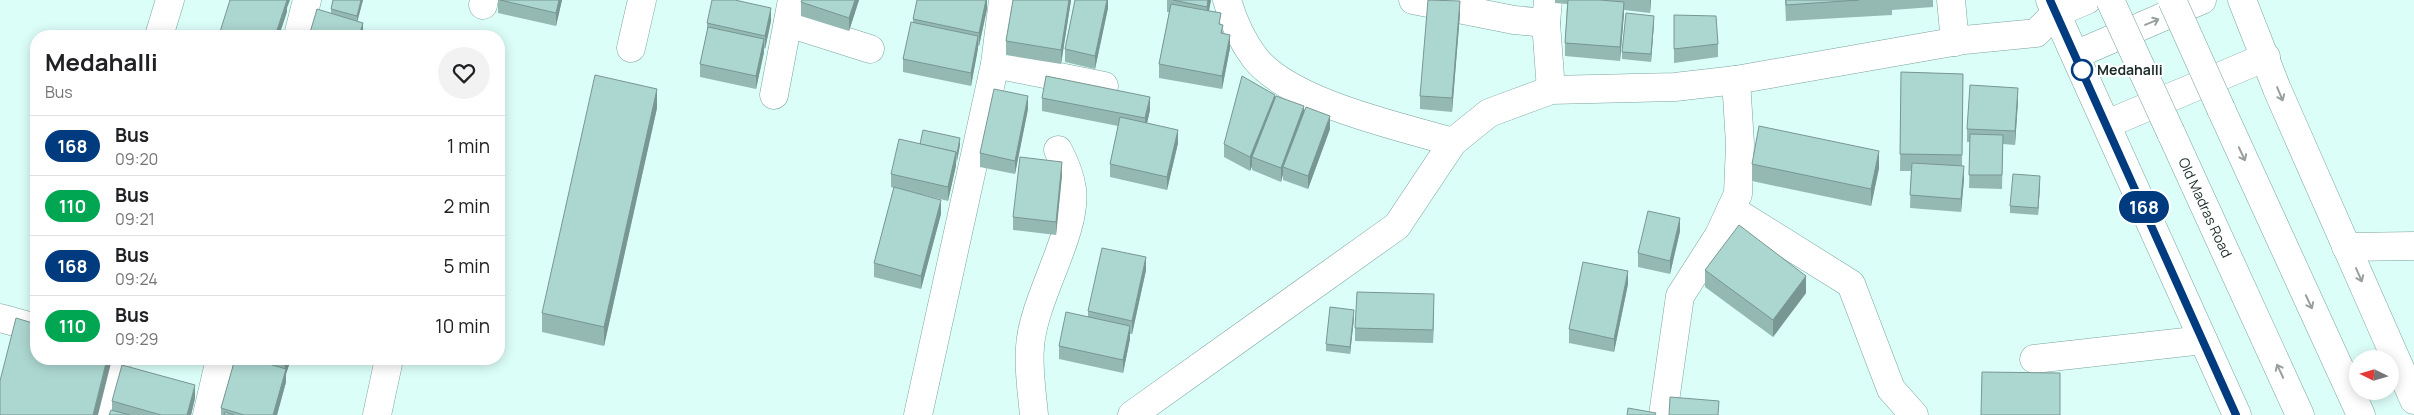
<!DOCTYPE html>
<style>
:root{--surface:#fff;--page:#f2f2f2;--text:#202124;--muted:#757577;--line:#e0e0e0}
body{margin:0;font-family:Manrope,sans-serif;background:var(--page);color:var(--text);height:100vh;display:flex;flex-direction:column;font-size:19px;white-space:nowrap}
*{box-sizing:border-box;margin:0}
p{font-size:16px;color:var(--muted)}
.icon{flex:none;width:28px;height:28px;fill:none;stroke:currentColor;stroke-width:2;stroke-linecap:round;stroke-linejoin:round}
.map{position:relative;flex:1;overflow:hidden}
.panel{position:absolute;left:30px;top:30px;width:475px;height:335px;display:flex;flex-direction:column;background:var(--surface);border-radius:20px;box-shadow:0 2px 12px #0003}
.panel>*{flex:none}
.badge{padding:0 10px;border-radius:16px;font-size:18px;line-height:32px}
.needle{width:32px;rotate:275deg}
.controls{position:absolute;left:2349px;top:350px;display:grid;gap:10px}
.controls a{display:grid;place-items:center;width:50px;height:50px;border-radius:50%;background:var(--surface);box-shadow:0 2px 12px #0003;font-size:25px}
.map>.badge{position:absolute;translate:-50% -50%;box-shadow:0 0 0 2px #fff}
.round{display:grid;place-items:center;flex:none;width:52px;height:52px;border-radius:26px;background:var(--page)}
.headline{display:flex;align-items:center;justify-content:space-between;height:85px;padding:0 15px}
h1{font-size:24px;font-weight:700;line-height:38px}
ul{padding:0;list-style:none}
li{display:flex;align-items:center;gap:15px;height:60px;padding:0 15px;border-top:1px solid var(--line)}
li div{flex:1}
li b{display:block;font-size:19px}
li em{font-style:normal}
li .badge{min-width:55px;font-weight:700;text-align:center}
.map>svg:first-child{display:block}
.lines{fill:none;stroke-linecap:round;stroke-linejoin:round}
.minor-casing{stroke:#7aa39d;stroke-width:29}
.major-casing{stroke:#7aa39d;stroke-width:29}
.highway-casing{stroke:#7aa39d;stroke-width:29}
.minor{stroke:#fff;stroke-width:28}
.major{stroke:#fff;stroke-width:28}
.highway{stroke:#fff;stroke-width:28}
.highway-bridge-casing{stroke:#7aa39d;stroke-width:29;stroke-linecap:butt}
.highway-bridge{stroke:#fff;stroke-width:28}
.wall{fill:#94b9b3}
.shaded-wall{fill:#789692}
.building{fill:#acd7d0;stroke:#789692}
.oneway{stroke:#98a09e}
.line-casing{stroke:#fff;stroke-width:11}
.line{stroke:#003b80;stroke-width:8}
.stop-dot{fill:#fff;stroke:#003b80;stroke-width:2.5}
.labels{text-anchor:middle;stroke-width:4;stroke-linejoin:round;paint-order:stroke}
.stop-label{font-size:14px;font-weight:bold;fill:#1a2b28;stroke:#fff;text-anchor:start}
.street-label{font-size:14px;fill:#1a2b28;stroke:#fff}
</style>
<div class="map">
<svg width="2414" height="415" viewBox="0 0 2414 415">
<rect width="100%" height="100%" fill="#dcfef9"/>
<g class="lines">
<!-- minor casing -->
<g class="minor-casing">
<g id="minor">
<path d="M1227,0c6,21 15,41 28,58 36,45 143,68 198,84"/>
<polyline points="1413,0 1514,20 1546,23"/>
<polyline points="1548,0 1546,23 1551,90"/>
<polyline points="1951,0 1955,42"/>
<polyline points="483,5 484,0"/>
<polyline points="788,23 870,49"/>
<polyline points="159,36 170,0"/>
<polyline points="298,36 307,0"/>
<polyline points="631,48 642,0"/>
<polyline points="995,64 1104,86"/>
<polyline points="774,95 792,0"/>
<polyline points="1731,209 1851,284 1891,389 1914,415"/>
<polyline points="2346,247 2414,246"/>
<polyline points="0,318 36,328"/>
<polyline points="2034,359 2203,340"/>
<polyline points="103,415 117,359"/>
<polyline points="207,415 220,359"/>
<polyline points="377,415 389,359"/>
<polyline points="918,415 995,64 1003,0"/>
<path d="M1034,415c-2,-22 -6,-46 -4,-68 3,-49 48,-115 42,-158 -2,-14 -7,-26 -14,-39"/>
<polyline points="1663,415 1680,296 1719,235 1738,194 1740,144 1736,80"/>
</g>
</g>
<!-- major casing -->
<g class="major-casing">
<g id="major">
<polyline points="2050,0 2237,415"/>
<polyline points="2242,0 2277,89 2414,400"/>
<polyline points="2075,55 2202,0"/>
<polyline points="2107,124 2266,57"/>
<polyline points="1132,415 1397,226 1453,142 1489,113 1551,90 1675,87 1736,80 1964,40 2036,33 2056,13 2087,0"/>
</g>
</g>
<!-- highway casing -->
<g class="highway-casing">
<g id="highway">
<polyline points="2221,109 2361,415"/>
<path id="s1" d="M2171,133l129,282"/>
</g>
</g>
<!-- minor -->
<use href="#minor" class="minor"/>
<!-- major -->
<use href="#major" class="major"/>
<!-- highway -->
<use href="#highway" class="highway"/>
<!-- highway-bridge casing -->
<g class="highway-bridge-casing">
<g id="highway-bridge">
<polyline points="2110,0 2171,133"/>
<polyline points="2172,0 2221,109"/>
</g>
</g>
<!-- highway-bridge -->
<use href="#highway-bridge" class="highway-bridge"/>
</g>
<!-- wall -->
<g class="wall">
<polygon points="333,0 363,0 357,21 363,36 331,14 331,9"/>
<polygon points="498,0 562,0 556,26 498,13"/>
<polygon points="802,0 859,0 849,31 801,16 801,2"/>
<polygon points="987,0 987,9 979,46 978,46 971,86 903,72 903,59 913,22 913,19"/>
<polygon points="1013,0 1071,0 1061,64 1006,55 1006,41"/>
<polygon points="1108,0 1108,8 1095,69 1065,62 1065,49"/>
<polygon points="1167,0 1211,0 1209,11 1221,25 1223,33 1230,48 1222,89 1159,78 1159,64 1169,12 1167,12"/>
<polygon points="1555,0 1651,0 1650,13 1624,10 1620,61 1565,56 1565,43 1567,4 1555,3"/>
<polygon points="1785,0 1933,0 1933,7 1892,10 1892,15 1786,21"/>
<polygon points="1460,14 1452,112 1420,109 1420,96"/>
<polygon points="1674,15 1718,44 1718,57 1674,63"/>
<polygon points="771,21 765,49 764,48 764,52 756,89 700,77 700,64 707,31 707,23"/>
<polygon points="1654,23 1651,62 1622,59 1622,52"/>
<polygon points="1901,72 1963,74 1962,166 1964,179 1961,212 1910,208 1911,171 1900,171"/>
<polygon points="1042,98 1150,110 1147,123 1178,143 1167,190 1110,177 1110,164 1118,126 1042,111"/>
<polygon points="1275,100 1304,113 1330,129 1308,189 1283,180 1283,174 1281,182 1252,170 1252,166 1250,171 1224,157 1224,144"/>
<polygon points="2018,101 2015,145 2003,144 2002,189 1969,188 1970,142 1967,142 1967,129"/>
<polygon points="657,108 604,346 542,332 542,313"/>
<polygon points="1028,109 1015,174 980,167 980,153"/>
<polygon points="960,145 948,201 908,191 941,214 921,289 874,277 874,263 894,188 891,187 891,174"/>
<polygon points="1752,164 1879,168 1871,206 1752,181"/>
<polygon points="1062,175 1056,235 1013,230 1013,217"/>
<polygon points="2040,184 2038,215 2010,213 2010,206"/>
<polygon points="1680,231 1670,274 1638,267 1638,253"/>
<polygon points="1146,270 1132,334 1130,334 1130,339 1123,373 1059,359 1059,346 1088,316 1088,311"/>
<polygon points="1705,270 1806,293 1773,337 1705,287"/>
<polygon points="1628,284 1614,352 1569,343 1569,329"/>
<polygon points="1434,308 1433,343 1355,341 1355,328"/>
<polygon points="1354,318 1350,354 1326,351 1326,344"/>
<polygon points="235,359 291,359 286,374 286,382 277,415 221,415 221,408"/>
<polygon points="195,398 191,415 109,415 112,410 112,401"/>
</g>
<!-- shaded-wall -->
<g class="shaded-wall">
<polygon points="287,0 290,0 287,8 287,12 279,36 275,36"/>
<polygon points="361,0 363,0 357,23 357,16"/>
<polygon points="559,0 562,0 556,26 556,13"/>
<polygon points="855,0 859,0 849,31 849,18"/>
<polygon points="986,0 987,0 987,9 979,46 979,33"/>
<polygon points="1069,0 1071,0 1061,64 1061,50"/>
<polygon points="1107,0 1108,0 1108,8 1095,69 1095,56"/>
<polygon points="1208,0 1211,0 1207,20 1207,7"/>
<polygon points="1650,0 1651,0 1650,13"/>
<polygon points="1460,1 1460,14 1452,112 1452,98"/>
<polygon points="1624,2 1624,15 1620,61 1620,47"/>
<polygon points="771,8 771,21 765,49 765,36"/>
<polygon points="1654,16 1654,23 1651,62 1651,54"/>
<polygon points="363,23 363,36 359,36"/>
<polygon points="1230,35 1230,48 1222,89 1222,76"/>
<polygon points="978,36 978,49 971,86 971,73"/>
<polygon points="764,39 764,52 756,89 756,76"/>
<polygon points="2018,88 2018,101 2015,145 2015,131"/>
<polygon points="657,89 657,108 604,346 604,327"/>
<polygon points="1275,95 1275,108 1252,157 1252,166 1250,171 1250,157"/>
<polygon points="1028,96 1028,109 1015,174 1015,161"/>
<polygon points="1150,97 1150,110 1145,132 1145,118"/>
<polygon points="1304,106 1304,120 1283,167 1283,174 1281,182 1281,168"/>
<polygon points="1330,116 1330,129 1308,189 1308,176"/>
<polygon points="1178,130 1178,143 1167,190 1167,177"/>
<polygon points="960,138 960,145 957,161 957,154"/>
<polygon points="1879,151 1879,168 1871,206 1871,189"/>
<polygon points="956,152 956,166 948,201 948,187"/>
<polygon points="1062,162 1062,175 1056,235 1056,222"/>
<polygon points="1964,166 1964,179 1961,212 1961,199"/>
<polygon points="2040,176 2040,184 2038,215 2038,208"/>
<polygon points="941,200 941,214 921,289 921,276"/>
<polygon points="1680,218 1680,231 1670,274 1670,261"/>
<polygon points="1146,257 1146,270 1132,334 1132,321"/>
<polygon points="1628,271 1628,284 1614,352 1614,339"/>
<polygon points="1806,276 1806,293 1773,337 1773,320"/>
<polygon points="1434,294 1434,308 1433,343 1433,330"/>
<polygon points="1354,310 1354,318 1350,354 1350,347"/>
<polygon points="1130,326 1130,339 1123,373 1123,360"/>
<polygon points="107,359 111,359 111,363 98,415 93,415"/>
<polygon points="287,359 291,359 286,374 286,382 277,415 273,415 285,373 285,365"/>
<polygon points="195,385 195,398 191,415 187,415"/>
</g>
<!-- building -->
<g class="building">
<polygon points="230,0 287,0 275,36 224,36 219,35"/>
<polygon points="333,0 361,0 357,16 331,9"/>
<polygon points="500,0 559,0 556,13"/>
<polygon points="712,0 735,0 771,8 765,36 707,23"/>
<polygon points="802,0 855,0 849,18 801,2"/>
<polygon points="917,0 986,0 979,33 913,19"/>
<polygon points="1013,0 1069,0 1061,50 1006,41"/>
<polygon points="1075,0 1107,0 1095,56 1065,49"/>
<polygon points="1173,0 1208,0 1207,7"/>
<polygon points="1428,0 1460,1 1452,98 1420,96"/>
<polygon points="1568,0 1600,0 1624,2 1620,47 1565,43"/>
<polygon points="1786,0 1859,0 1786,5"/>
<polygon points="1171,4 1221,13 1219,24 1223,25 1221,33 1230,35 1222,76 1159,64"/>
<polygon points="317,9 363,23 359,36 309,36"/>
<polygon points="1626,13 1654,16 1651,54 1622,52"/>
<polygon points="1674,15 1716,16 1718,44 1674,49"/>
<polygon points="911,22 978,36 971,73 903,59"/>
<polygon points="708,27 764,39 756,76 700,64"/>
<polygon points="1901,72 1963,74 1962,155 1900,154"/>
<polygon points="595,75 657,89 604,327 542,313"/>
<polygon points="1046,76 1150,97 1145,118 1042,98"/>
<polygon points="1242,76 1275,95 1250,157 1224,144"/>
<polygon points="1970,85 2018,88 2015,131 1967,129"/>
<polygon points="994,89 1028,96 1015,161 980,153"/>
<polygon points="1276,96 1304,106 1281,168 1252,157"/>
<polygon points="1306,107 1330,116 1308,176 1283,167"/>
<polygon points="1120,117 1178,130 1167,177 1110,164"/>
<polygon points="1759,126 1879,151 1871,189 1752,164"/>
<polygon points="923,130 960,138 957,154 956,154 956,152 920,144"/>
<polygon points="1970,134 2003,135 2002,175 1969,175"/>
<polygon points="899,139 956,152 948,187 891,174"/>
<polygon points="1020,157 1062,162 1056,222 1013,217"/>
<polygon points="1912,163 1964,166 1961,199 1910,195"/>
<polygon points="2013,174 2040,176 2038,208 2010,206"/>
<polygon points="894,187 941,200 921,276 874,263"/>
<polygon points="1648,211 1680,218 1670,261 1638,253"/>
<polygon points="1739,225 1806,276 1773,320 1705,270"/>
<polygon points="1102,248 1146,257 1132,321 1088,311"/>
<polygon points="1583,262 1628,271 1614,339 1569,329"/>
<polygon points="1357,292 1434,294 1433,330 1355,328"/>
<polygon points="1330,307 1354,310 1350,347 1326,344"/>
<polygon points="1066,312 1130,326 1123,360 1059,346"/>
<polygon points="16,318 36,324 36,359 107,359 93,415 0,415 0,381"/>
<polygon points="235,359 252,359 286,369 273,415 244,415 221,408"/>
<polygon points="264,359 287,359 285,365"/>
<polygon points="122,365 195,385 187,415 161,415 112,401"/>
<polygon points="1982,372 2060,373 2060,415 1981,415"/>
<polygon points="1670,397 1719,401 1718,415 1669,415"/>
<polygon points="1628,408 1656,413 1655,415 1627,415"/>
<polygon points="111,410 130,415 109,415"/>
<polygon points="225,412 234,415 224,415"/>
</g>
<!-- one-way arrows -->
<defs><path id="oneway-shaft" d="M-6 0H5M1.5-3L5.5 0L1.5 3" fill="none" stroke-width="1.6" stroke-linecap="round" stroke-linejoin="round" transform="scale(1.25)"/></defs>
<g class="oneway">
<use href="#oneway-shaft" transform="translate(2152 22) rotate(-23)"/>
<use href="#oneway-shaft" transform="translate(2280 94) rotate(67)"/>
<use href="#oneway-shaft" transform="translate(2242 154) rotate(65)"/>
<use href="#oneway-shaft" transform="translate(2359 275) rotate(66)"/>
<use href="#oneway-shaft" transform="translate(2309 302) rotate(65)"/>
<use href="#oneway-shaft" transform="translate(2280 371) rotate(-115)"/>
</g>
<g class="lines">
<!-- line casing -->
<g class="line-casing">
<polyline id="line" points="2050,0 2236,415"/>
</g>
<!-- line -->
<use href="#line" class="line"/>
</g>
<!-- markers -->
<circle class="stop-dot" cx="2082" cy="70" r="10"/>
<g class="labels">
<!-- stop labels -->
<g class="stop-label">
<text x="2097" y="75">Medahalli</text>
</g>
<!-- street labels -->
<g class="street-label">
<text dy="5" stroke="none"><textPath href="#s1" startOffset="82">Old Madras Road</textPath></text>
</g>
</g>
</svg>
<div class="controls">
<a><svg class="needle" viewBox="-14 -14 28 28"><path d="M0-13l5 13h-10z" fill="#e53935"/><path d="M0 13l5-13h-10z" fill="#757577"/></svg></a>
</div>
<b class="badge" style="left:2144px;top:207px;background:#003b80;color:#fff">168</b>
<section class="panel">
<div class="headline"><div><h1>Medahalli</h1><p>Bus</p></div><a class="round"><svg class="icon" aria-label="heart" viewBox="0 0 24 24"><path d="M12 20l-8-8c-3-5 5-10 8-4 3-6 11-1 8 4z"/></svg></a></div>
<ul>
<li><span class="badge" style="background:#003b80;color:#fff">168</span><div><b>Bus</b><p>09:20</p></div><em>1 min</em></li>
<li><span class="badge" style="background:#00a651;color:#fff">110</span><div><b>Bus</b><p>09:21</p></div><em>2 min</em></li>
<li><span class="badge" style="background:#003b80;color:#fff">168</span><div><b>Bus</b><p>09:24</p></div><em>5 min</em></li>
<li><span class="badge" style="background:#00a651;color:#fff">110</span><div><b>Bus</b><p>09:29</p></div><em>10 min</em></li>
</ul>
</section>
</div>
